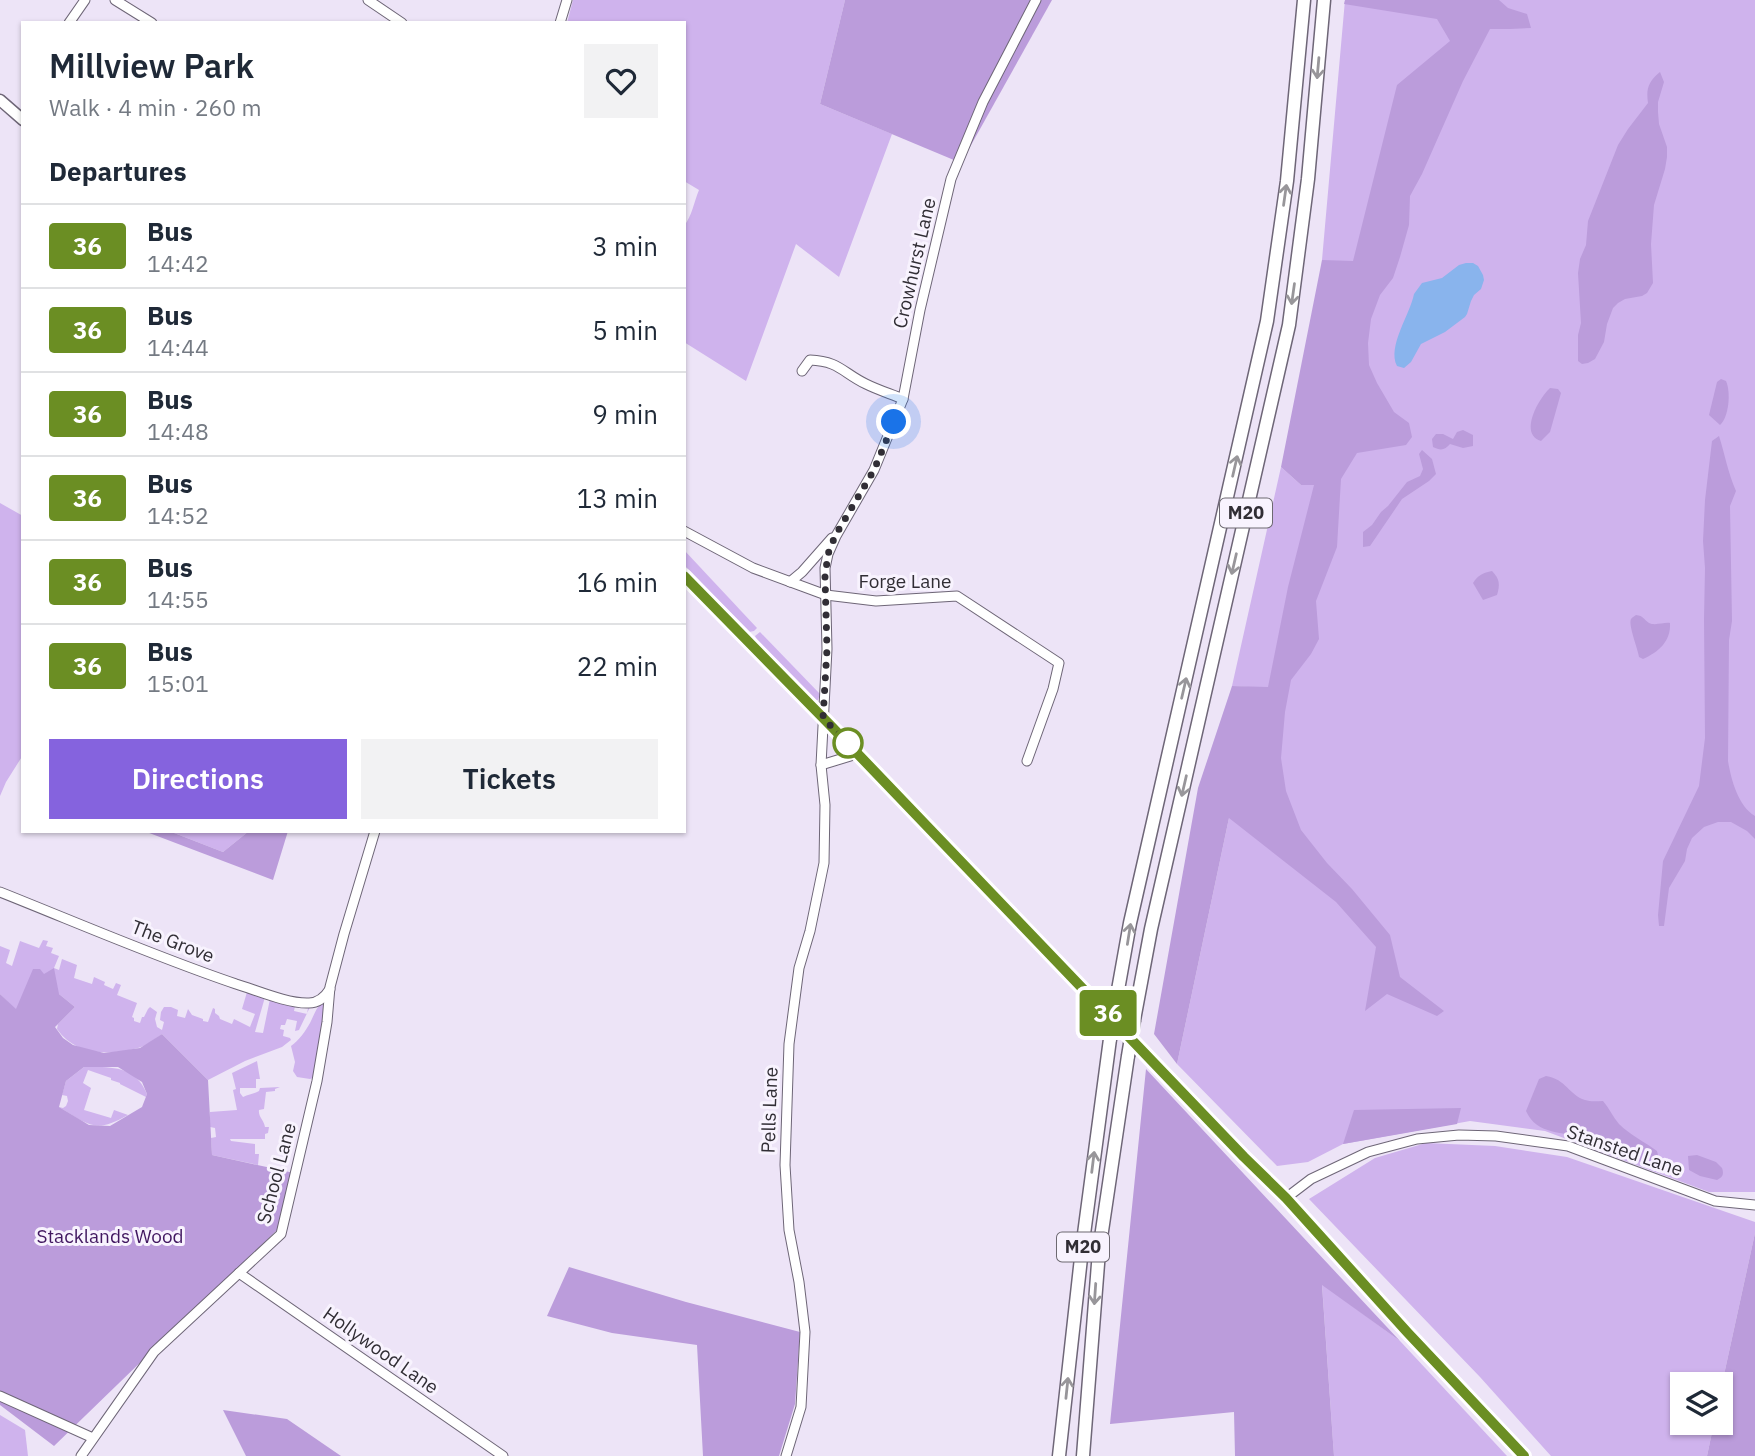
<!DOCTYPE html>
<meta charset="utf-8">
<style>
:root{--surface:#fff;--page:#f2f2f3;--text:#1f2937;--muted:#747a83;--line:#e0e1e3;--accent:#8563de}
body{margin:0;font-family:"IBM Plex Sans",sans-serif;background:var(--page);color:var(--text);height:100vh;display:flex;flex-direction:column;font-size:26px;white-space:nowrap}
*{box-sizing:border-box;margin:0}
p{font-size:23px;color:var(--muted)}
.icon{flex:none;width:38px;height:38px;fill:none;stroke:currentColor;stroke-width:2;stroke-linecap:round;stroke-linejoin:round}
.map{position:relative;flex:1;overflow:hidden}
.details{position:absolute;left:21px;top:21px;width:665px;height:812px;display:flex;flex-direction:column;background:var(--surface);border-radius:0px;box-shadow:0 2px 5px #0004}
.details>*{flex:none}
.badge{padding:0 14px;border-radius:5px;font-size:24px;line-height:46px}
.tools{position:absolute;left:1670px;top:1372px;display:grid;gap:14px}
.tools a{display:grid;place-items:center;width:63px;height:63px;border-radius:0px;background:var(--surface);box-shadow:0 2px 5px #0004;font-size:35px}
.you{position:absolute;width:35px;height:35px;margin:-18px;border:5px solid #fff;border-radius:50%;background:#1a73e8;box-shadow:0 0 0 10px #1a73e833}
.map>.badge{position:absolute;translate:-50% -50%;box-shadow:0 0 0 4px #fff}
h2{padding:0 28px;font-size:26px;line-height:63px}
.round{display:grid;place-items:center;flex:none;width:74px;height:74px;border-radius:0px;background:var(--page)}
.headline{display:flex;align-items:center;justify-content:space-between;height:119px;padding:0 28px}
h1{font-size:33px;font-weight:600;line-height:52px}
.primary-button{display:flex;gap:14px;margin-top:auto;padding:14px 28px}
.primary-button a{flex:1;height:80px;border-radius:0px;background:var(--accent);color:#fff;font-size:28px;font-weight:600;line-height:80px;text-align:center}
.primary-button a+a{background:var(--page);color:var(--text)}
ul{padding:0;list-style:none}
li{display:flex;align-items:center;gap:21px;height:84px;padding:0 28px;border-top:2px solid var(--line)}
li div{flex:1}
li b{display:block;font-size:26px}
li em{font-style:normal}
li .badge{min-width:77px;font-weight:700;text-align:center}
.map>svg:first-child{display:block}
.green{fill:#cfb3ed}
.forest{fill:#bb9cdb;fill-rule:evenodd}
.water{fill:#89b4ed}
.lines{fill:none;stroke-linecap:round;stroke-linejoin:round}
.minor-casing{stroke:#6e6677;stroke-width:11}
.major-casing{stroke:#6e6677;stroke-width:13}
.highway-casing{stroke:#6e6677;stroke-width:15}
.minor{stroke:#fff;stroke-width:9}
.major{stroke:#fff;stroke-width:10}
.highway{stroke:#fff;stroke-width:12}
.highway-bridge-casing{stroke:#6e6677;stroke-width:15;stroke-linecap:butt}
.highway-bridge{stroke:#fff;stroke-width:12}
.oneway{stroke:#98969a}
.line-casing{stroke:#fff;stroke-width:16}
.line{stroke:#6b8e23;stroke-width:10}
.walk{stroke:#312e35;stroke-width:7;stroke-dasharray:0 12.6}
.stop-dot{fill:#fff;stroke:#6b8e23;stroke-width:3.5}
.labels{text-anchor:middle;stroke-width:6;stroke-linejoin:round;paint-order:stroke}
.shield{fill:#f8f3fe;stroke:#6d6971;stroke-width:2}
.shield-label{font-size:18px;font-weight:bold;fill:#312e35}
.street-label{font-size:19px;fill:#312e35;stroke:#f8f3fe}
.park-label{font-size:19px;fill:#411760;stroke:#f8f3fe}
</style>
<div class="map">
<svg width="1755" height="1456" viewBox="0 0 1755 1456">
<rect width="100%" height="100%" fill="#ede4f7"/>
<!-- green -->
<g class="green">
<path d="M573,0h272l-25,104 72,30 -53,143 -43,-33 -50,137 -62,-39v-116c8,-10 10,-24 15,-36l-15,-9v-158h-117z"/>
<polygon points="1345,0 1755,0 1755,1192 1709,1192 1545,1131 1470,1121 1343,1144 1308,1162 1277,1166 1177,1064 1229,818 1265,688 1232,686 1281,467 1301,485 1353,376 1320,332 1322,260"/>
<polygon points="0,503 23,516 23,755 6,782 0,796"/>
<polygon points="684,550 757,628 754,631 749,632 684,565"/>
<polygon points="760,632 820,694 818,700 815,701 758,642 755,636"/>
<polygon points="169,831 249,831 223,852"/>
<path d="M43,940l5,1 -2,5 7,2 -2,5 8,3 -5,12 5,2 3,-11 15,6 -3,13 18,6 2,-7 11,5 -1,3 9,4 3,-6 5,2 -4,10 20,8 -5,14 2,1v3l6,2 2,-6h2l4,-8 2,-2 7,5 -2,7 2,8 5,3 2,-8 -4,-2 1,-8 3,-5h7l7,3 -1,6 8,2 3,-9 4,6 11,4v2l5,1 5,-14 2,1v4l4,3 1,3 12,5 2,-5 16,8 5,-13 -13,-5 5,-17 18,5 -10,35 8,1 7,-34 25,7 -1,5 13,3 1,-6 -4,-1h6l-11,23 -4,1 2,-10 -10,-2 -2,6h-4l-1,4 4,1 -1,6 7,2 1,2 -9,7 -37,14 -37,19 -46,-46c-7,5 -16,12 -24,14 -29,8 -63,7 -81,-19l1,-5 17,-17 -16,-13 -43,16 -16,-16v-48l10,4 -4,13 6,3 8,-25 19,7z"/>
<path d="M322,1002l2,3 -9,72 -5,2 -13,-2 -4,-6 2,-9 -4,-16c8,-6 14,-14 19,-23 4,-8 6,-15 12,-21z"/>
<path d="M257,1061l3,18h-4v9h-16v5l3,4c6,-3 11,-3 16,-6l1,-3 20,-1 -5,2v2l-9,1 -2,17 -5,1c-1,7 5,10 6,17h4l-1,6 -3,1v5h-35l1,2 24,3v10h4l-1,11 -46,-10 -1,-17 5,-1 -1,-9 -5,-1v-15l27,-2 -4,-20 3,-1 -4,-16z"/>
<path d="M84,1067c27,0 51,-2 63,27l-1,3 -26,-13v-1l-9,-3v-2l-23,-8 -5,13 8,5 -7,22 27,8 3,-8 14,5c-33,19 -39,10 -69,-8l4,1 3,-2 2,-5 -1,-5 -5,-1 4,-14z"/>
<polygon points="1426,1143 1495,1146 1567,1157 1755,1222 1755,1233 1720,1393 1720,1384 1682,1384 1682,1423 1714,1423 1707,1456 1551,1456 1480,1377 1309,1199 1375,1158"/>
<polygon points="1322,1284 1400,1341 1507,1456 1334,1456"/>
<polygon points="0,1415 25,1430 28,1456 0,1456"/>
</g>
<!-- forest -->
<g class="forest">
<polygon points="845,0 1052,0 961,163 820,104"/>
<polygon points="1345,0 1499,0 1508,8 1527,14 1531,28 1510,29 1490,29 1463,81 1422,174 1410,196 1409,225 1400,257 1393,278 1380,295 1371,319 1368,343 1369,365 1377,383 1394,412 1409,423 1412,437 1406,445 1357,453 1341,479 1337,547 1316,601 1319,639 1311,654 1291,680 1285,712 1281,758 1286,791 1301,830 1327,863 1352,889 1390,935 1400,977 1444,1011 1437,1016 1387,994 1365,1011 1376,947 1336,902 1229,818 1177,1064 1154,1034 1198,788 1232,686 1268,687 1288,587 1314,485 1301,485 1281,467 1322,260 1353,261 1397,85 1450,41 1437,19 1344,4"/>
<path d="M1660,72l4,10 -6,20v10l1,12 8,23v10l-2,12 -11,36 -3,39 2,39 -6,10 -5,3 -17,3 -7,4 -5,5 -6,16 -3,18 -9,17 -7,4 -6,1 -4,-3v-26l3,-12 -3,-50 2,-14 6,-14 2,-24 30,-76 10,-16 20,-26c-2,-14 0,-21 12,-31z"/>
<path d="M1721,379l5,2c5,11 3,36 -6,44l-11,-10 8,-33z"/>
<path d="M1550,388l8,1 3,4 -11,39 -9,9c-23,-7 -2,-43 9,-53z"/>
<path d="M1463,430l10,5v11l-10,2 -13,-4c-5,6 -9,7 -17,3l-1,-8 4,-5h7l10,5 4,-7z"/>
<path d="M1719,436c6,19 9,37 17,55l-6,15 2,115 -3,19 -1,121c3,18 10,45 27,55v23l-8,-8 -16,-9h-13l-14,5 -12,11 -5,11 -2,12 -16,27 -5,38h-5l-1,-11 5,-54 36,-75 6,-48 -1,-119 1,-51 -2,-27 2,-41 7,-59z"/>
<polygon points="1422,450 1432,459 1436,474 1429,481 1402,499 1370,546 1363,547 1363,532 1372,525 1381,512 1388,506 1407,482 1420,476 1423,469 1419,454"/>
<path d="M1492,571c8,8 8,14 5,24l-14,5 -10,-17c5,-8 10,-10 19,-12z"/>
<path d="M1636,615c8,1 7,4 13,8 6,3 15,-1 21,0 1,18 -11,29 -27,36l-4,-2c-1,-8 -11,-32 -8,-38 1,-2 4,-3 5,-4z"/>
<polygon points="144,831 169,831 223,852 249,831 288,831 273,880"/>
<path d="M54,968l5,26 16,13 -20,20 8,11 10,7 31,8 36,-5 22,-14 46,46 4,75 82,18 -17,57 -223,216 -54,-41v-411l16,15 17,-40h7l4,5zM84,1067h34l24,15 5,12 -5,13 -32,19 -21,-1 -30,-18 7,-26z"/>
<polygon points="1146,1069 1400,1341 1322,1285 1334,1456 1235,1456 1234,1412 1110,1424"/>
<path d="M1546,1076c20,3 23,19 39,24 6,2 12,1 18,1 6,7 10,16 16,23 11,11 26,18 38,27l2,8 -8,8c-17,-8 -33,-15 -51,-22 -5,-2 -10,-5 -16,-7 -20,-7 -47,-2 -58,-27l13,-32z"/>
<polygon points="1461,1108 1457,1124 1343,1144 1354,1110"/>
<path d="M1697,1155l19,7 6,6c2,6 1,9 -5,12l-17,-4 -11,-6 -1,-14z"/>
<polygon points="1755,1233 1755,1456 1707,1456 1714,1423 1720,1423 1720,1393"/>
<polygon points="569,1267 686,1302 800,1332 795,1404 779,1456 703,1456 697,1345 612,1333 547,1316"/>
<polygon points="223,1410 287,1419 341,1456 246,1456"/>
</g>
<!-- water -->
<path class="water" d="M1466,263h7l5,3 5,9 1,5 -3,9 -7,6 -3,6 -4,13 -2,3 -20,15 -24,12 -10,18 -7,6 -7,-2c-10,-20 13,-51 17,-72l8,-11 20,-5 17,-13z"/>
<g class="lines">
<!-- minor casing -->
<g class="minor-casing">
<g id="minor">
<polyline points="115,0 152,23"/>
<polyline points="368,0 402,23"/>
<polyline points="69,23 85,0"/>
<polyline points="560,23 567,0"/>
<path d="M802,371l8,-11c29,1 33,13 56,24 12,6 25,10 37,15"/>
<polyline points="684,531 753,568 826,595 876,601 957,596 1059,663 1053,689 1027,761"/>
<polyline points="790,582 802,572 832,538"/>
<polyline points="821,765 857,754"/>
<path d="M0,892c78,31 156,65 236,92 20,6 52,20 73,19 10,0 16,-6 21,-14"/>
<polyline points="1286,1198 1311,1179 1368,1152 1417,1139 1459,1135 1496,1136 1568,1146 1715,1201 1755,1205"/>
<polyline points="239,1273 503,1456"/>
<polyline points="0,1396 93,1438"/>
<polyline points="81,1456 154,1352 281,1234 317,1081 327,1022 330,987 344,934 375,831"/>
<polyline points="786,1456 801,1407 805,1332 799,1282 789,1230 785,1165 789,1044 799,968 810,931 824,863 825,805 821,765 827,649 825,568 828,554 836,536 874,470 903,399 920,310 951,179 983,102 1036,0"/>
</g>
</g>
<!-- major casing -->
<g class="major-casing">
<g id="major">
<polyline points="0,100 23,120"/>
<polyline points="684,576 832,727 1244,1157 1286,1198 1408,1333 1524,1456"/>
</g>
</g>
<!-- highway casing -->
<g class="highway-casing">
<g id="highway">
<polyline points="1116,1001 1130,923 1267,321 1287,181 1304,0"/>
<polyline points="1134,1020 1151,929 1289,325 1308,179 1324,0"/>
<polyline points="1059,1456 1082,1249 1110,1039"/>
<polyline points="1083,1456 1099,1251 1128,1056"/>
</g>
</g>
<!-- minor -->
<use href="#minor" class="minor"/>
<!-- major -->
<use href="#major" class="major"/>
<!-- highway -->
<use href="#highway" class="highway"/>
<!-- highway-bridge casing -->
<g class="highway-bridge-casing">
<g id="highway-bridge">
<polyline points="1110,1039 1116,1001"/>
<polyline points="1128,1056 1134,1020"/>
</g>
</g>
<!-- highway-bridge -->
<use href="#highway-bridge" class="highway-bridge"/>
</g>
<!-- one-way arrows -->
<defs><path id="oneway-shaft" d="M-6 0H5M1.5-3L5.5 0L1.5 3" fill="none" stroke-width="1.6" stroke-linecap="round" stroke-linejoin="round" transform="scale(1.75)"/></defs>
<g class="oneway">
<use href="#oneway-shaft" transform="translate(1318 68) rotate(95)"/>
<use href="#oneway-shaft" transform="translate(1285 195) rotate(-82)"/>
<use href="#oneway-shaft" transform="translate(1293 294) rotate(98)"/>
<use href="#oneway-shaft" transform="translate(1235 466) rotate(-77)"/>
<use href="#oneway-shaft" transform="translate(1234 564) rotate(103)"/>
<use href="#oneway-shaft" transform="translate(1184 688) rotate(-77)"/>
<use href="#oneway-shaft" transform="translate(1184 786) rotate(103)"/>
<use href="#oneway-shaft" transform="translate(1129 934) rotate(-81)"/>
<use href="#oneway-shaft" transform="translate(1093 1162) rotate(-83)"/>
<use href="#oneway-shaft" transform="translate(1095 1294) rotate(94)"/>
<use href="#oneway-shaft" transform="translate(1067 1388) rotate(-84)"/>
</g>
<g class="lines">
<!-- line casing -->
<g class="line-casing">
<polyline id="line" points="684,576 832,727 1244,1157 1286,1198 1408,1333 1524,1456"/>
</g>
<!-- line -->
<use href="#line" class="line"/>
<!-- walk -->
<polyline class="walk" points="848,743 823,718 827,649 825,577 828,554 835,536 874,470 894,422"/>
</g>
<!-- markers -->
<circle class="stop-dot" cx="848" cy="743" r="14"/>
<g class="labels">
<!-- shield labels -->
<g class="shield">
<rect x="1220" y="498.5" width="52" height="29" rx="5"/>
<rect x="1057" y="1232.5" width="52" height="29" rx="5"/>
</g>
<g class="shield-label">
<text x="1246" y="519">M20</text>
<text x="1083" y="1253">M20</text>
</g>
<!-- street labels -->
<g class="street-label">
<text transform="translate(914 263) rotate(-77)" y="7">Crowhurst Lane</text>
<text x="905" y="588">Forge Lane</text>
<text transform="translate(173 941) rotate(21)" y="7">The Grove</text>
<text transform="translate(769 1110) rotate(-88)" y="7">Pells Lane</text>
<text transform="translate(1625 1150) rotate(19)" y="7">Stansted Lane</text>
<text transform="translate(276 1173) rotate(-75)" y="7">School Lane</text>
<text transform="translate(381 1350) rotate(35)" y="7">Hollywood Lane</text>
</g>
<!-- park labels -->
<g class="park-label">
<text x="110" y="1243">Stacklands Wood</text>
</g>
</g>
</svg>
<div class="tools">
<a><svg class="icon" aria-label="layers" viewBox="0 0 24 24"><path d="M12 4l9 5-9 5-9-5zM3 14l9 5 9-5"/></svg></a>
</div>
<div class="you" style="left:894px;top:422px"></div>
<b class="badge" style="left:1108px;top:1013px;background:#6b8e23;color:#fff">36</b>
<section class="details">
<div class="headline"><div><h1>Millview Park</h1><p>Walk · 4 min · 260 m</p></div><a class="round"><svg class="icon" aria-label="heart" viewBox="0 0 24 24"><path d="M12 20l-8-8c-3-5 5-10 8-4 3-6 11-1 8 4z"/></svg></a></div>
<h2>Departures</h2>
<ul>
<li><span class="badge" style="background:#6b8e23;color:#fff">36</span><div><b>Bus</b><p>14:42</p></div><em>3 min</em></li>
<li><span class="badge" style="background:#6b8e23;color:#fff">36</span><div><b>Bus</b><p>14:44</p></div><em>5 min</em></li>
<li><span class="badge" style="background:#6b8e23;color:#fff">36</span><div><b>Bus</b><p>14:48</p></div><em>9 min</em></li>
<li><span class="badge" style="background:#6b8e23;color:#fff">36</span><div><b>Bus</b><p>14:52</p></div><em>13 min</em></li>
<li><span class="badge" style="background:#6b8e23;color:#fff">36</span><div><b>Bus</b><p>14:55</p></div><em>16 min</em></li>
<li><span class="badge" style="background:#6b8e23;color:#fff">36</span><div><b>Bus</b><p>15:01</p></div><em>22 min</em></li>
</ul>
<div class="primary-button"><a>Directions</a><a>Tickets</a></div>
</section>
</div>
